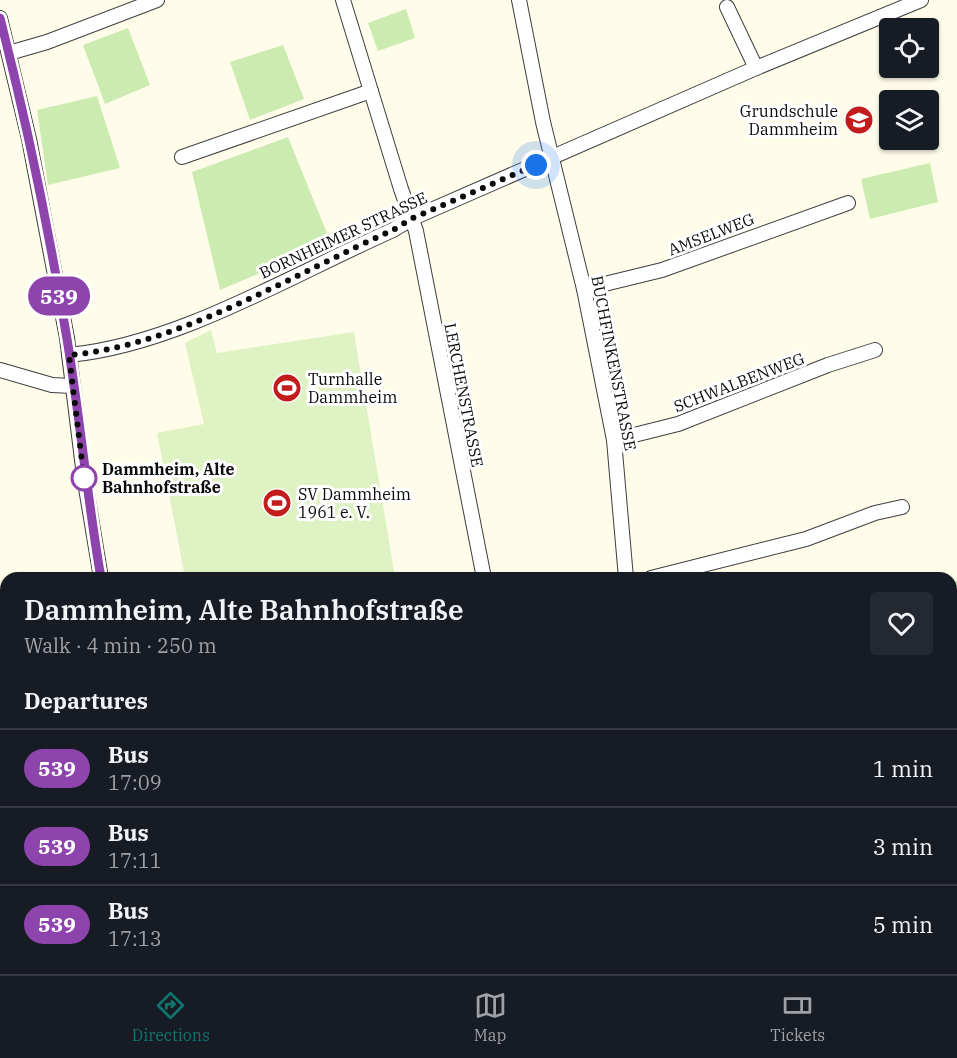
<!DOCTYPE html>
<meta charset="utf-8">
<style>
:root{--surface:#171b24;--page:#242831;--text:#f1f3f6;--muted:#9ea1a6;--line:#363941;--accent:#0f766e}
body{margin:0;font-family:"IBM Plex Serif",serif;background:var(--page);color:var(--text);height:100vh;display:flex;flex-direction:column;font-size:22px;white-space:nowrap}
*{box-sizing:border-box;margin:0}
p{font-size:20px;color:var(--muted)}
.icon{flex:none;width:33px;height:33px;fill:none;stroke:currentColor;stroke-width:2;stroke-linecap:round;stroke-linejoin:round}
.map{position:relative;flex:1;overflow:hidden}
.sheet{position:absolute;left:0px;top:572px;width:957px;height:404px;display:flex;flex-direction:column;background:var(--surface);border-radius:18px 18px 0 0;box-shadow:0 2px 4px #0004}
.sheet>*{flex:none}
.badge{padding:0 12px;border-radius:20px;font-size:21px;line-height:39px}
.fabs{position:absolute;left:879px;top:18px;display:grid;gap:12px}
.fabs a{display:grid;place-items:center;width:60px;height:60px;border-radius:6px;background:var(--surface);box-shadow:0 2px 4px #0004;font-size:30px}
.you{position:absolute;width:30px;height:30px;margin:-15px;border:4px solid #fff;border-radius:50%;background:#1a73e8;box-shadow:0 0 0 9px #1a73e833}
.map>.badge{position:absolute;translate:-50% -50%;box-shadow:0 0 0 3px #fff}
h2{padding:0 24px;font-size:22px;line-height:54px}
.round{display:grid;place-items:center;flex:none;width:63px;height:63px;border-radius:6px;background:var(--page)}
.overview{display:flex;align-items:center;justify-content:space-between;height:102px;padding:0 24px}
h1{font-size:28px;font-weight:600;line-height:45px}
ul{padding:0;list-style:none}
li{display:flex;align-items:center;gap:18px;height:78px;padding:0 24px;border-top:2px solid var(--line)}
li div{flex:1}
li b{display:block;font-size:22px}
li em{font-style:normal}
li .badge{min-width:66px;font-weight:700;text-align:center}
.dock{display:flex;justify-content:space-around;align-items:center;height:84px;border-top:2px solid var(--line);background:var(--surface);font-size:16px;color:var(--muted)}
.dock a{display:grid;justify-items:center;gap:3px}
.dock .on{color:var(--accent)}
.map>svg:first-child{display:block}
.green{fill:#ccebb1}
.pitch{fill:#dff2c3}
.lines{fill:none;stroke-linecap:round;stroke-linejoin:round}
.street-casing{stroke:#3e3e3e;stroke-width:16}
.street{stroke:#fff;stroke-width:14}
.line-casing{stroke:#fff;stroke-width:14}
.line{stroke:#8e44ad;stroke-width:9}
.walk{stroke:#0b0b0b;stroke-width:6;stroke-dasharray:0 10.8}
.stop-dot{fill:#fff;stroke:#8e44ad;stroke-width:3}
.labels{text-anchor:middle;stroke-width:6;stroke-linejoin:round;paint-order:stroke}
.poi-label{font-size:16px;fill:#0b0b0b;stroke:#fff;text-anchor:start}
.street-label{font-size:16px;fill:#0b0b0b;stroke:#fff}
.stop-label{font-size:16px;font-weight:bold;fill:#0b0b0b;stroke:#fff;text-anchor:start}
</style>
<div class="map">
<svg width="957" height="974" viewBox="0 0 957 974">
<rect width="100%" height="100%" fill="#fffce9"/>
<!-- green -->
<g class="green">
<polygon points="406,9 415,38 378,51 368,23"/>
<polygon points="128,28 150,85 105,104 83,45"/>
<polygon points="283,45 304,99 250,120 230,62"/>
<polygon points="97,96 120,168 48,185 37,110"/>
<polygon points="288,137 331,243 220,290 192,172"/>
<polygon points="930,163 938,202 870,219 861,179"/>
<polygon points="957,581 957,667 951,670 951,582"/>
<polygon points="6,603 6,756 0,758 0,604"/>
</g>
<!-- pitch -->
<polygon class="pitch" points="211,330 217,353 354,332 395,577 185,577 157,433 204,424 185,343"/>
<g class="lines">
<!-- street casing -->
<g class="street-casing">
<g id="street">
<polyline points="343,0 401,189 416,231 484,578"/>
<polyline points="519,0 543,122 584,289 614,440 626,578"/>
<polyline points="727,7 756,68"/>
<polyline points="0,18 29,139 67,338 84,476 101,578"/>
<polyline points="9,53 47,42 157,0"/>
<polyline points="182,157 371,91"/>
<polyline points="584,289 662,270 848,203"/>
<path d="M69,355c108,-10 224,-81 324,-125l20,-12 343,-150 165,-68"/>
<polyline points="0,370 52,385 72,386"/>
<polyline points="614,440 678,424 828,365 875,350"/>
<polyline points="651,578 806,539 875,513 902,507"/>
<polyline points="0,837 6,836"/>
<polyline points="122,969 123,974"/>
<polyline points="354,969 354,974"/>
<polyline points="509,969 510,974"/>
<polyline points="663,969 663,974"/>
<polyline points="816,969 817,974"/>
</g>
</g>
<!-- street -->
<use href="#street" class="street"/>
</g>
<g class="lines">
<!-- line casing -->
<g class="line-casing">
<path id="line" d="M0,18c27,105 49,213 67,321 13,78 20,159 34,239"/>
</g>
<!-- line -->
<use href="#line" class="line"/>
<!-- walk -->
<path class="walk" d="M84,478l-15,-123c108,-9 225,-81 324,-125l20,-12 123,-53"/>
</g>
<!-- icons -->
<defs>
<g id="school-disc" transform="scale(1.5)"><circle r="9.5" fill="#c21c1c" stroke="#fff"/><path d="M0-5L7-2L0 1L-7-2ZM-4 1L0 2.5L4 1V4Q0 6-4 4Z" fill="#fff"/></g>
<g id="stadium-disc" transform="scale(1.5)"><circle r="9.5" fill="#c21c1c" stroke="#fff"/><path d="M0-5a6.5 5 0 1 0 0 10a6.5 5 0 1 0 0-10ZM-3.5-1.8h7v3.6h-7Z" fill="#fff"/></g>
</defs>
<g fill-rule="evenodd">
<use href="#school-disc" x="859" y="120"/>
<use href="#stadium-disc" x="287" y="388"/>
<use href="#stadium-disc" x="277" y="503"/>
</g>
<!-- markers -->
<circle class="stop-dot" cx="84" cy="478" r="12"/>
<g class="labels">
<!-- poi labels -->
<g class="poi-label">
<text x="838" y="117" text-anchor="end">Grundschule<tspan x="838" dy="18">Dammheim</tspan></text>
<text x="308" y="385">Turnhalle<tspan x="308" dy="18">Dammheim</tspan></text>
<text x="298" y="500">SV Dammheim<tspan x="298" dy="18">1961 e. V.</tspan></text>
</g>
<!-- street labels -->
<g class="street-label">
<text transform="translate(711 234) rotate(-21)" y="6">AMSELWEG</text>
<text transform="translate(343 235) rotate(-25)" y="6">BORNHEIMER STRASSE</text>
<text transform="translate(614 363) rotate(79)" y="6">BUCHFINKENSTRASSE</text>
<text transform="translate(739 382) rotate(-21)" y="6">SCHWALBENWEG</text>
<text transform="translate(464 395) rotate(79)" y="6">LERCHENSTRASSE</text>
</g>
<!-- stop labels -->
<g class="stop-label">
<text x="102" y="475">Dammheim, Alte<tspan x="102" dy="18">Bahnhofstraße</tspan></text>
</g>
</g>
</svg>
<div class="fabs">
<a><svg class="icon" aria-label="locate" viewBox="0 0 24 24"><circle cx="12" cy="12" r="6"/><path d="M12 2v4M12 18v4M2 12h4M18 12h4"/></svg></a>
<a><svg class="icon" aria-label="layers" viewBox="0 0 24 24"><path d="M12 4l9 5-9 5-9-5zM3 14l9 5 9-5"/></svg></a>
</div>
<div class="you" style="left:536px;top:165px"></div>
<b class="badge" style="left:59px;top:296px;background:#8e44ad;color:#fff">539</b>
<section class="sheet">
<div class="overview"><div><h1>Dammheim, Alte Bahnhofstraße</h1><p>Walk · 4 min · 250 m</p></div><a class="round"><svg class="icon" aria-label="heart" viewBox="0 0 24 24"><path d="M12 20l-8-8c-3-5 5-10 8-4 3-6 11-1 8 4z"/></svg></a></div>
<h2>Departures</h2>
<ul>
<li><span class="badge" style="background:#8e44ad;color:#fff">539</span><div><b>Bus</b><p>17:09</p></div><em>1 min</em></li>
<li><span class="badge" style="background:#8e44ad;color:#fff">539</span><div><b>Bus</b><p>17:11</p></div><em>3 min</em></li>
<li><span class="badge" style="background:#8e44ad;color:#fff">539</span><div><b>Bus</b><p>17:13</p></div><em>5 min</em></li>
</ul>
</section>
</div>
<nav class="dock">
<a class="on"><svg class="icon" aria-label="directions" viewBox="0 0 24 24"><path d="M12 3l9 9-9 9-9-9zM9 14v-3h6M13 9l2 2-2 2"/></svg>Directions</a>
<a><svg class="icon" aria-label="map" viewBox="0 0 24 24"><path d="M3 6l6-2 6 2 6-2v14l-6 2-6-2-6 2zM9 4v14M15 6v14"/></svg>Map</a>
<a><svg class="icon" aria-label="tickets" viewBox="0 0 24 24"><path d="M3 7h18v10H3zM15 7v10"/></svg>Tickets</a>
</nav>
